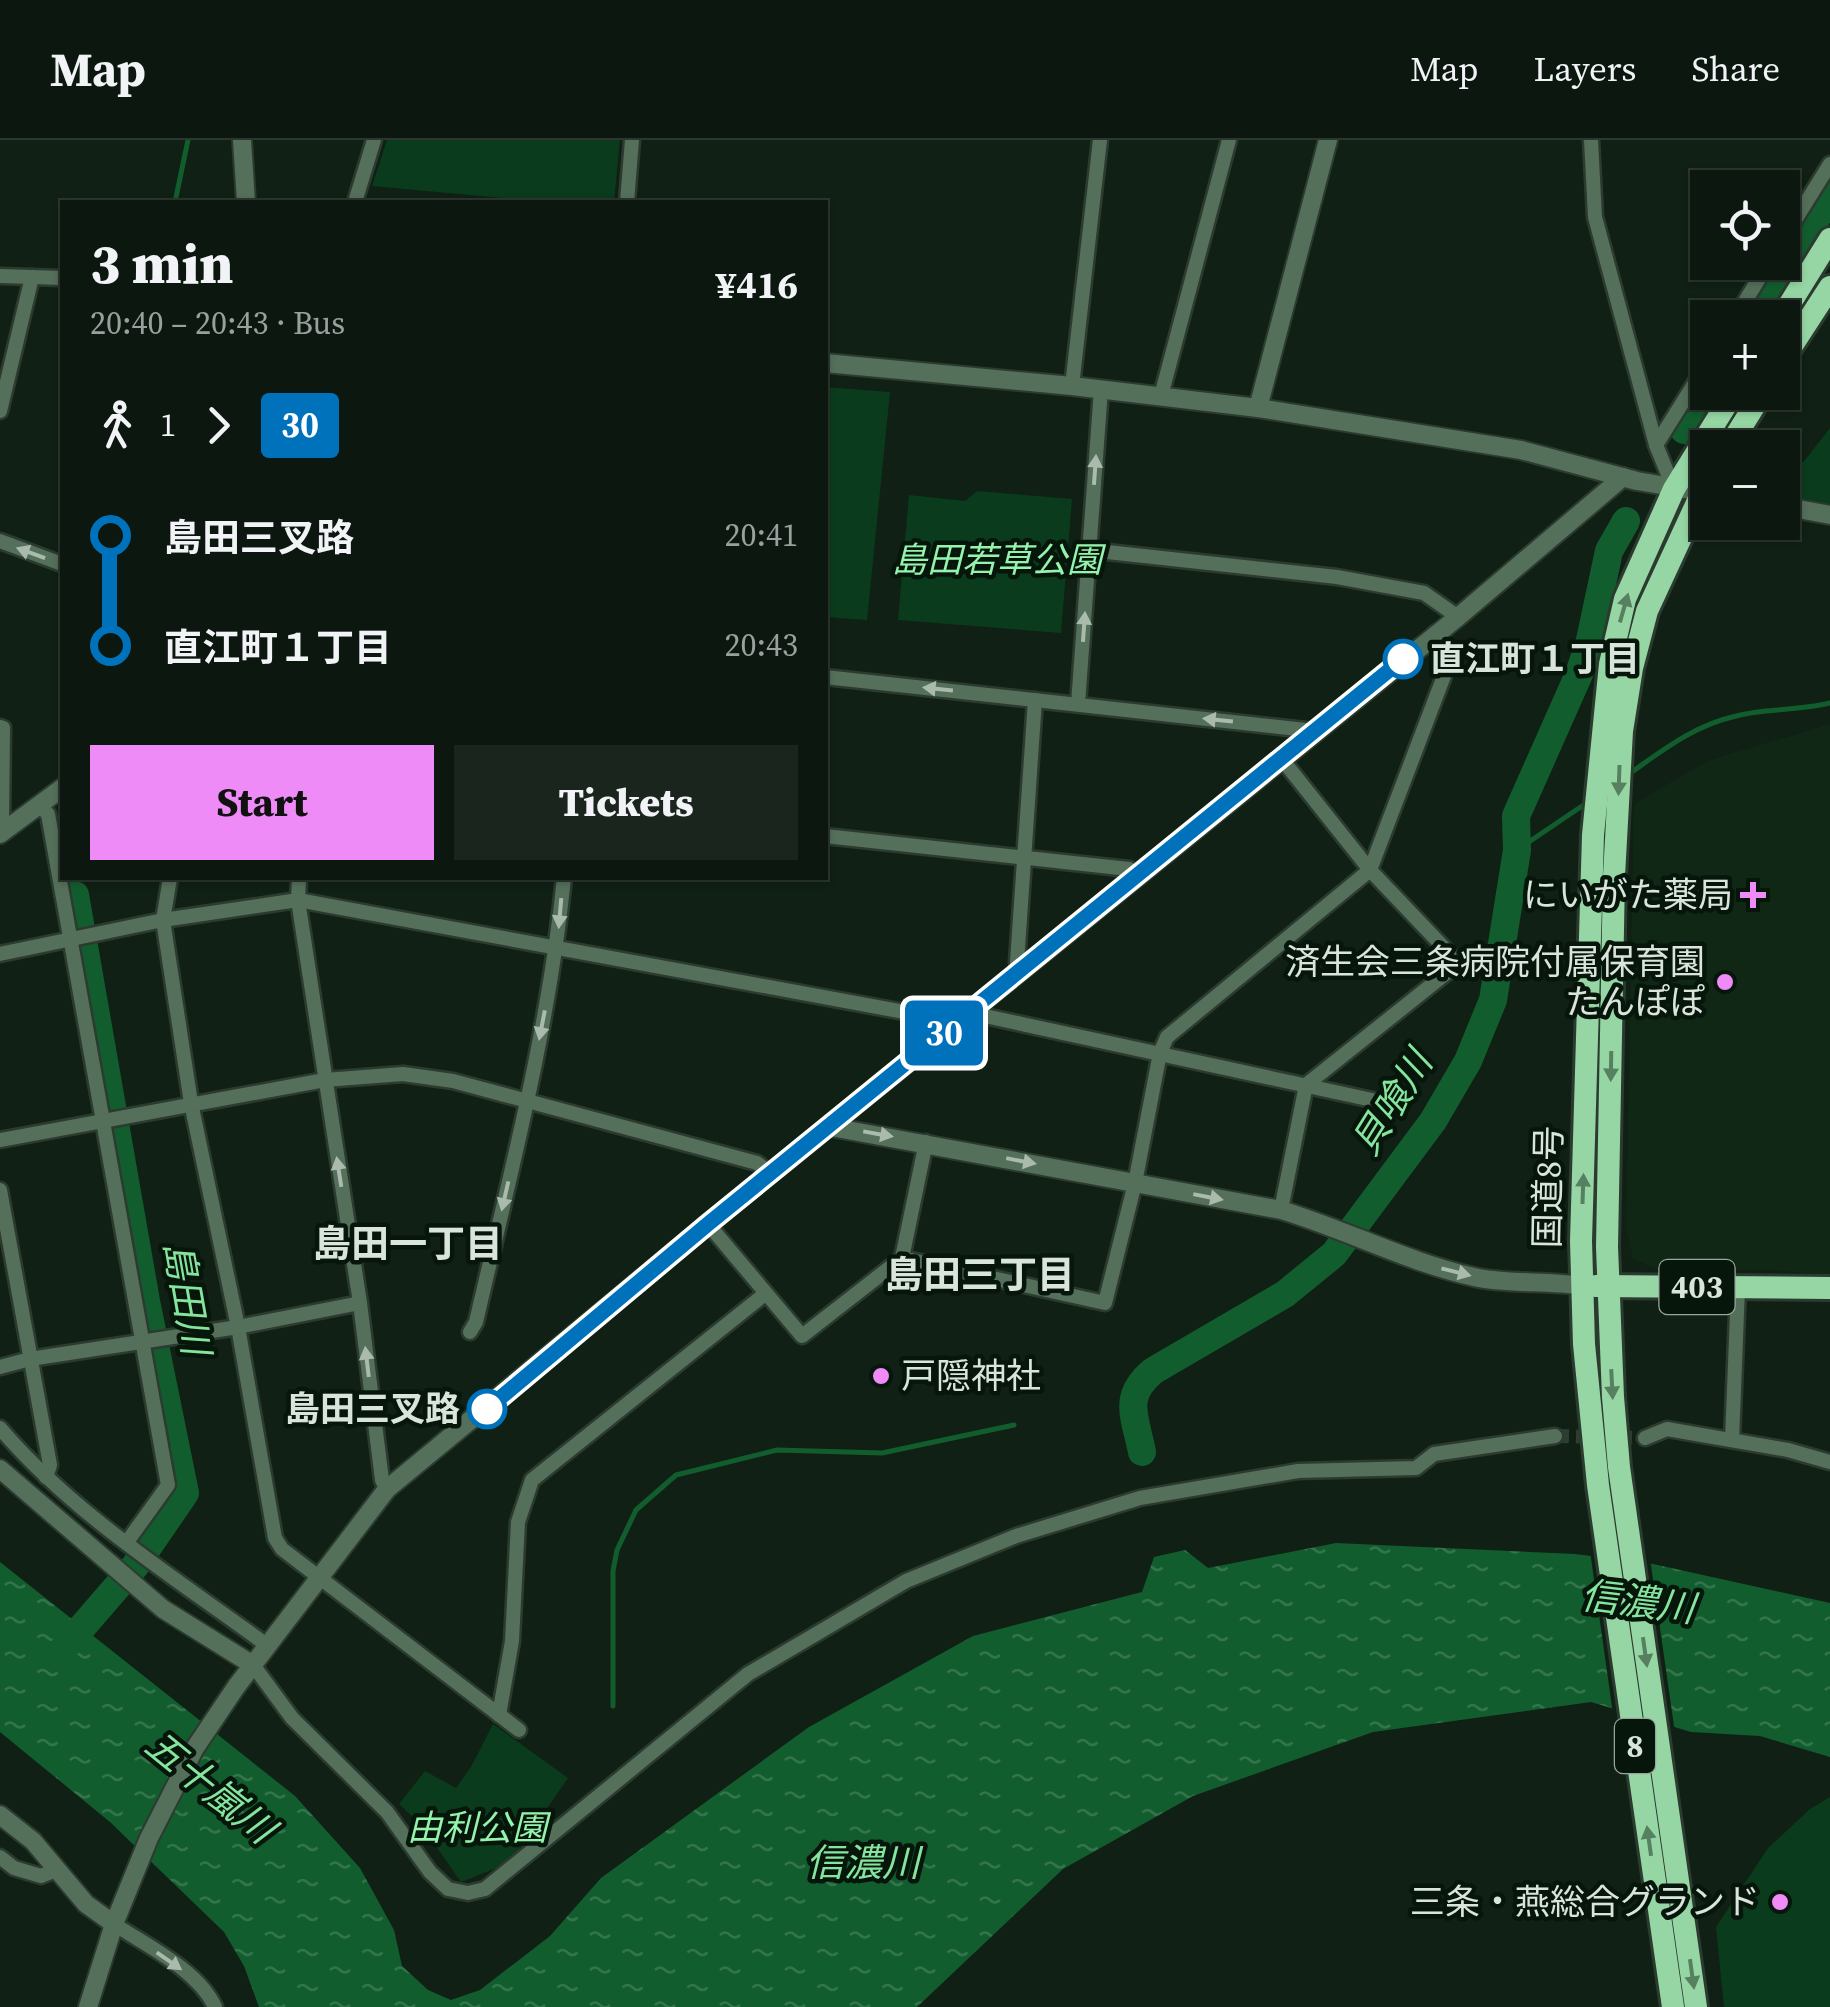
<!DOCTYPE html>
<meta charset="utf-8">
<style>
:root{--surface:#0c180f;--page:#1a251d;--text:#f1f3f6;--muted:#9aa09e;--line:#2c372f;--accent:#ef8bf6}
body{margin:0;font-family:"Source Serif 4","Noto Sans JP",serif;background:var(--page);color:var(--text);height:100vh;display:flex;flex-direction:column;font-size:38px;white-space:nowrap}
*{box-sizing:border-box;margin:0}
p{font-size:32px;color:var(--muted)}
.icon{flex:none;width:55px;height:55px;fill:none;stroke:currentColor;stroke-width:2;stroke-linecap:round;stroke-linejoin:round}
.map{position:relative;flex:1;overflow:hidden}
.panel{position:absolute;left:60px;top:60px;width:768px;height:680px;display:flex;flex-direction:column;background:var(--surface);border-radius:0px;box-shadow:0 2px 8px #0004,0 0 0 2px var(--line)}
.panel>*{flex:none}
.badge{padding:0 20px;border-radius:8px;font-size:35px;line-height:65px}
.fabs{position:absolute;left:1690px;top:30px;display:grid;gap:20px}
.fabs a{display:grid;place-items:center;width:110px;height:110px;border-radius:0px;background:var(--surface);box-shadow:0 2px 8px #0004,0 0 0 2px var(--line);font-size:50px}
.map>.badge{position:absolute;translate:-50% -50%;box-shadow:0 0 0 5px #fff}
.legs{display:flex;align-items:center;gap:15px;height:110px;padding:0 30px;font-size:32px}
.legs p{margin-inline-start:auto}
.summary{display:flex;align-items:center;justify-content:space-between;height:170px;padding:0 30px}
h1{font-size:55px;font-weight:800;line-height:75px}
.action{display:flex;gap:20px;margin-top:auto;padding:20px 30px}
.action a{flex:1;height:115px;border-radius:0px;background:var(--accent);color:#111;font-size:40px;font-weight:800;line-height:115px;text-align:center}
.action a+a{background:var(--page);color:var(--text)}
ul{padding:0 30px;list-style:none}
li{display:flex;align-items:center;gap:35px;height:110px;font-size:38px}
li i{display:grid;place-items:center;width:15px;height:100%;margin:0 12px;background:currentColor}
li i::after{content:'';width:25px;height:25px;margin:-12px;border:8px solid;border-radius:50%;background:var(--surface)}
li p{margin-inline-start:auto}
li:first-child i{background:linear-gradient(#0000 50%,currentColor 0)}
li:last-child i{background:linear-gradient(currentColor 50%,#0000 0)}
header{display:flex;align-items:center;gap:60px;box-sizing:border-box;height:140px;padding:0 50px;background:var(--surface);border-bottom:2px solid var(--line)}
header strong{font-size:48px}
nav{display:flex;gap:55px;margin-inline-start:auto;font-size:35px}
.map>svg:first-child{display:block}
.built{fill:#102716}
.green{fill:#0a3b1c}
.water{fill:url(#water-ripples)}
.pier{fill:#102014}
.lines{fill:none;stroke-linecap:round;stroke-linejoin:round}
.stream{stroke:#125d2e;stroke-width:5}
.river{stroke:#125d2e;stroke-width:28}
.minor-tunnel{stroke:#2e3d32;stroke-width:14;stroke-dasharray:14 7;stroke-linecap:butt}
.minor-casing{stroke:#2c3b30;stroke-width:19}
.tertiary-casing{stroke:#2c3b30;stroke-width:22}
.trunk-casing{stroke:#2c3b30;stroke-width:28}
.minor{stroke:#546f5a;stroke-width:14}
.tertiary{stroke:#546f5a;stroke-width:18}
.trunk{stroke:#96d6a4;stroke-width:22}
.oneway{fill:#aabbae}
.oneway2{fill:#56805f}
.line-1-casing{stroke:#fff;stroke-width:22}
.line-1{stroke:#0072bc;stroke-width:15}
.stop-1-dot{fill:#fff;stroke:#0072bc;stroke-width:5}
.poi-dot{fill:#ef8bf6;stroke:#07160b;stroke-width:4}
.labels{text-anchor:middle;stroke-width:9;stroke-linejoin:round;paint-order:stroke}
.shield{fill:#07160b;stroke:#9aa69d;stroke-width:2.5}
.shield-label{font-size:32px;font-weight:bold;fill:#d9e4db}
.park-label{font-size:35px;font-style:italic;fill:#94f3ac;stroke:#07160b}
.stop-label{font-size:35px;font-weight:bold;fill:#d9e4db;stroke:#07160b;text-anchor:start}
.poi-label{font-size:35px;fill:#d9e4db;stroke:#07160b;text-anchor:end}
.street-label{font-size:35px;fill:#d9e4db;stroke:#07160b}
.water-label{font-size:38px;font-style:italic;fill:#85e49e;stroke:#07160b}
.neighbourhood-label{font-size:38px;font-weight:bold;fill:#d9e4db;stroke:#07160b}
</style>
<header>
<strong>Map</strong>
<nav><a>Map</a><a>Layers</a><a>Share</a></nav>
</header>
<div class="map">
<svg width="1830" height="1867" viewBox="0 0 1830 1867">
<defs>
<pattern id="water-ripples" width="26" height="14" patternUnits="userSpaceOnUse" patternTransform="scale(2.5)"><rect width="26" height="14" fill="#125d2e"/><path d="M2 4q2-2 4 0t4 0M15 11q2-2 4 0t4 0" fill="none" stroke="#34744c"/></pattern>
</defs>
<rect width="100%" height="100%" fill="#102014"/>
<!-- built -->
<polygon class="built" points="1830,584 1830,1135 1771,1130 1659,1130 1633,1119 1626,1090 1634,664 1707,621"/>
<!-- green -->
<g class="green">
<polygon points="387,0 620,0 614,62 544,62 372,46"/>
<polygon points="825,247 890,252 867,480 825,477"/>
<polygon points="1830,288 1830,364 1783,355 1783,342 1805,320"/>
<polygon points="977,351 1072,359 1061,493 898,480 909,355 965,361"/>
<polygon points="493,1584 568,1638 509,1723 461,1742 421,1685 399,1664 425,1631 456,1648 471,1627"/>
<polygon points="1830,1657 1830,1867 1724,1867 1716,1787 1768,1708 1810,1669"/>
</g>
<!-- water -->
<polygon class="water" points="1336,1403 1575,1414 1653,1424 1830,1463 1830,1617 1760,1596 1691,1592 1591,1562 1373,1592 1193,1656 1063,1729 917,1867 259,1867 244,1826 224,1792 110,1682 0,1592 0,1422 295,1656 360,1728 394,1790 402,1826 428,1850 451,1860 480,1850 550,1796 601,1738 809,1587 973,1496 1142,1452 1154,1417 1185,1410 1208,1428"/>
<!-- pier -->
<polygon class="pier" points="1590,1411 1650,1418 1675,1593 1613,1574"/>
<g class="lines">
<!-- stream -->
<g class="stream">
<polyline points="175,62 188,0"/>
<path d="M1626,636c36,-25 66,-50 110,-60 30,-8 63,-5 94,-13"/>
<polyline points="62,671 62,685"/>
<polyline points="1517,710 1588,662"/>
<polyline points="72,738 75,755"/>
<polyline points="613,1566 613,1431 617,1410 636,1370 676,1335 777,1310 882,1313 1014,1285"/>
</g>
<!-- river -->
<g class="river">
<polyline points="1754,178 1830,56"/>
<polyline points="1684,290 1708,252"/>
<path d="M1142,1312c-7,-36 -20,-55 11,-81l132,-77 49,-40 99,-133 35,-60 25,-61 24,-150 -1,-34 63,-142 11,-34 19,-89 17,-30"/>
<polyline points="58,1515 135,1426 185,1353 146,1161 75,755"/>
</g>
<!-- minor-tunnel -->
<polyline class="minor-tunnel" points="1555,1296 1645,1298"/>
<!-- minor casing -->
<g class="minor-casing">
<g id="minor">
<polyline points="1591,0 1595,77 1656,305 1674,349"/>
<polyline points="355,62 374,0"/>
<polyline points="627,62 632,0"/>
<polyline points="1782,101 1830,24"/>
<polyline points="0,136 62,138"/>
<polyline points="1735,178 1769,122"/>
<polyline points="1072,246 1100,0"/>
<polyline points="1161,256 1229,0"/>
<polyline points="0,271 32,137"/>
<polyline points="1656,305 1708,222"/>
<polyline points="0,401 62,424"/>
<polyline points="1089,410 1337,437 1424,453 1458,477"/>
<polyline points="825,537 1315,591"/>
<polyline points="1078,564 1101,249"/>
<polyline points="0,587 3,588 2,692"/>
<polyline points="39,665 48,674 168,1345 127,1402"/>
<polyline points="825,696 1129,729 1137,735"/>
<polyline points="170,738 163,780 191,963 238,1187 275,1398 282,1409 519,1590"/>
<polyline points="299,738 298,760 360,1163 382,1340 387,1349"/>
<polyline points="0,814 163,780 298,760 942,879 953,886"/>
<polyline points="1020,833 1017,822 1035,560"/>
<polyline points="974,870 985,876 1400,966"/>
<polyline points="0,1000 325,940 403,934 453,941 757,1023 771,1034"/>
<polyline points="0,1050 50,1325 46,1337"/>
<polyline points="1281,1070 1306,945 1449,831 1449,813 1370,730 1281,618"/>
<polyline points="708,1084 802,1196 902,1118 926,1002"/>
<path d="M902,1118l203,45 30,-120 25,-130 7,-16 203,-167 74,-194c5,-18 3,-29 -9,-43"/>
<path d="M470,1192l6,-10c34,-147 73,-294 88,-444"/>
<polyline points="0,1227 30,1219 238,1187 360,1163"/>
<path d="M0,1288c74,87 177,151 268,218"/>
<polyline points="1645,1298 1667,1289 1788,1310 1830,1322"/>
<polyline points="1732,1300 1738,1148"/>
<polyline points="253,1525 292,1578 387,1672 430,1732 448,1749 468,1753 485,1749 748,1534 906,1441 1016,1396 1140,1358 1298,1331 1416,1328 1434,1314 1555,1296"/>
<polyline points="499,1575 512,1501 518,1382 532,1340 765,1154"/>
<polyline points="0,1717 14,1728 41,1736 56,1730"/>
<path d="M114,1784c33,22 84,46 101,83"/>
</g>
</g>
<!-- tertiary casing -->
<g class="tertiary-casing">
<g id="tertiary">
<polyline points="242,0 246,62"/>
<polyline points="825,223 1072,246 1258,268 1521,310 1637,341 1708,353"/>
<polyline points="1258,268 1328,0"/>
<polyline points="1782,366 1830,375"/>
<polyline points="0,694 62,648"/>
<path d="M831,987l450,83c66,20 126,52 193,67 35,8 72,3 109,9"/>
<polyline points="0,1329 163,1469 253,1525"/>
<polyline points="0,1675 33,1701 86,1764 114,1784"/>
<polyline points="88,1867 114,1784 149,1698 195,1608 236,1547 387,1349 708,1084 1458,477 1623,337"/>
</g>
</g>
<!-- trunk casing -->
<g class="trunk-casing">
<g id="trunk">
<polyline points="1781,178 1830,99"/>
<polyline points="1782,221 1830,147"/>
<polyline points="1728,308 1763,252"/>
<polyline points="1596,1146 1830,1148"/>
<polyline points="1673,1867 1598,1345 1584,1204 1581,1101 1593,695 1610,524 1625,459 1674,349 1734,252"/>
<polyline points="1696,1867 1619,1327 1613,1257 1607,1107 1614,736 1622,591 1632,528 1647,471 1708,339"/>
</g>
</g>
<!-- minor -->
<use href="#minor" class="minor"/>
<!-- tertiary -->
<use href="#tertiary" class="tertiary"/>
<!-- trunk -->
<use href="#trunk" class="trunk"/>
</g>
<!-- one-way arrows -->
<defs><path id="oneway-solid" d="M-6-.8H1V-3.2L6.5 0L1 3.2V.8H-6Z" transform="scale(2.5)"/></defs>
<g class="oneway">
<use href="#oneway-solid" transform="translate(1095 330) rotate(-86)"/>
<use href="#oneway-solid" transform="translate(31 413) rotate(-160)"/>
<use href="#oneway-solid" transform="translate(1084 487) rotate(-86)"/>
<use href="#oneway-solid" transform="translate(938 549) rotate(-174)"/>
<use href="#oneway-solid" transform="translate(1218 580) rotate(-174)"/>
<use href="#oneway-solid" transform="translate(560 773) rotate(95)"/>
<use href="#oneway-solid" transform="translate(542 885) rotate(101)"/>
<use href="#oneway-solid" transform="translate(878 994) rotate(10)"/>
<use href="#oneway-solid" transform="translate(1021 1021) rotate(11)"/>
<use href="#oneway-solid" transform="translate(339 1032) rotate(-99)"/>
<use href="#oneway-solid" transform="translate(505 1056) rotate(103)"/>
<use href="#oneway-solid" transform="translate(1208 1057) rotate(11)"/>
<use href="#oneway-solid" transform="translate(1456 1132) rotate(14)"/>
<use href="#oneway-solid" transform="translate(367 1222) rotate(-97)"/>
<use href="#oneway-solid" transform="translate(169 1821) rotate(35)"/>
</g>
<g class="oneway2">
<use href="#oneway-solid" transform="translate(1624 468) rotate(-74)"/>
<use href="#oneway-solid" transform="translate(1619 640) rotate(92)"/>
<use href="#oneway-solid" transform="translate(1611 926) rotate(91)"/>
<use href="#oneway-solid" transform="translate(1583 1049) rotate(-88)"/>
<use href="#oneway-solid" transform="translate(1612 1244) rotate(87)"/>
<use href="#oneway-solid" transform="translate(1645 1512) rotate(82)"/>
<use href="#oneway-solid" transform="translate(1649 1701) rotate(-98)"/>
<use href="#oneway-solid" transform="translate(1692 1834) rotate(82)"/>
</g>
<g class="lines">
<!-- line-1 casing -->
<g class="line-1-casing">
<polyline id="line-1" points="487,1269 708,1084 1403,519"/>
</g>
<!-- line-1 -->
<use href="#line-1" class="line-1"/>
</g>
<!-- markers -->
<g class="stop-1-dot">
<circle cx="1403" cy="519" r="18"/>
<circle cx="487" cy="1269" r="18"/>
</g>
<g class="poi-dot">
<path d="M1748 740h10v10h10v10h-10v10h-10v-10h-10v-10h10z"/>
<circle cx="1725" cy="842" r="10"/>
<circle cx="881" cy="1236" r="10"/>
<circle cx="1780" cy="1762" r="10"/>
</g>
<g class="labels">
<!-- shield labels -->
<g class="shield">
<rect x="1659.5" y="1120" width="75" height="54" rx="8"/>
<rect x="1615" y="1579" width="40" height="54" rx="8"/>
</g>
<g class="shield-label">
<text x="1697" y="1158">403</text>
<text x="1635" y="1617">8</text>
</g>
<!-- park labels -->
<g class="park-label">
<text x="997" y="432">島田若草公園</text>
<text x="477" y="1700">由利公園</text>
</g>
<!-- stop labels -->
<g class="stop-label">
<text x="1430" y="531">直江町１丁目</text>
<text x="460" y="1281" text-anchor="end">島田三叉路</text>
</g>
<!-- poi labels -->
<g class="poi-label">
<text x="1733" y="767">にいがた薬局</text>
<text x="1705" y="834">済生会三条病院付属保育園<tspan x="1705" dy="40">たんぽぽ</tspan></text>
<text x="901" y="1248" text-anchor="start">戸隠神社</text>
<text x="1760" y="1774">三条・燕総合グランド</text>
</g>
<!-- street labels -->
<g class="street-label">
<text transform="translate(1548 1047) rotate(-89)" y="12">国道8号</text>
</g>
<!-- water labels -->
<g class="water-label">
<text transform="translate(1392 963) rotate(-58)" y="13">貝喰川</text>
<text transform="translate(187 1158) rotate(80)" y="13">島田川</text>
<text transform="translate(1638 1462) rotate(7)" y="13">信濃川</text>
<text transform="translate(210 1647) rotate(39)" y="13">五十嵐川</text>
<text x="863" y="1736">信濃川</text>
</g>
<!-- neighbourhood labels -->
<g class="neighbourhood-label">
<text x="408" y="1117">島田一丁目</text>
<text x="980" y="1148">島田三丁目</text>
</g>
</g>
</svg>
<div class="fabs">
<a><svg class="icon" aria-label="locate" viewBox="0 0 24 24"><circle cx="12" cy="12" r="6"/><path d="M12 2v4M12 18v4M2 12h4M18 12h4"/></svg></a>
<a>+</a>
<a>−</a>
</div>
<b class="badge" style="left:944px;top:893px;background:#0072bc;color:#fff">30</b>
<section class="panel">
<div class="summary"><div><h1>3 min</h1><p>20:40 – 20:43 · Bus</p></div><b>¥416</b></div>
<div class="legs"><svg class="icon" aria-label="walk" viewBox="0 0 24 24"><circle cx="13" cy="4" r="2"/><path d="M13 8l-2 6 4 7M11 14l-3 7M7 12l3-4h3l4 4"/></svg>1<svg class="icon" aria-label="forward" viewBox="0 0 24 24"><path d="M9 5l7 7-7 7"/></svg><b class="badge" style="background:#0072bc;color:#fff">30</b></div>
<ul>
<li><i style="color:#0072bc"></i><b>島田三叉路</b><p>20:41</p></li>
<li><i style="color:#0072bc"></i><b>直江町１丁目</b><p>20:43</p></li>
</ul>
<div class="action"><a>Start</a><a>Tickets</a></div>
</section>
</div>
